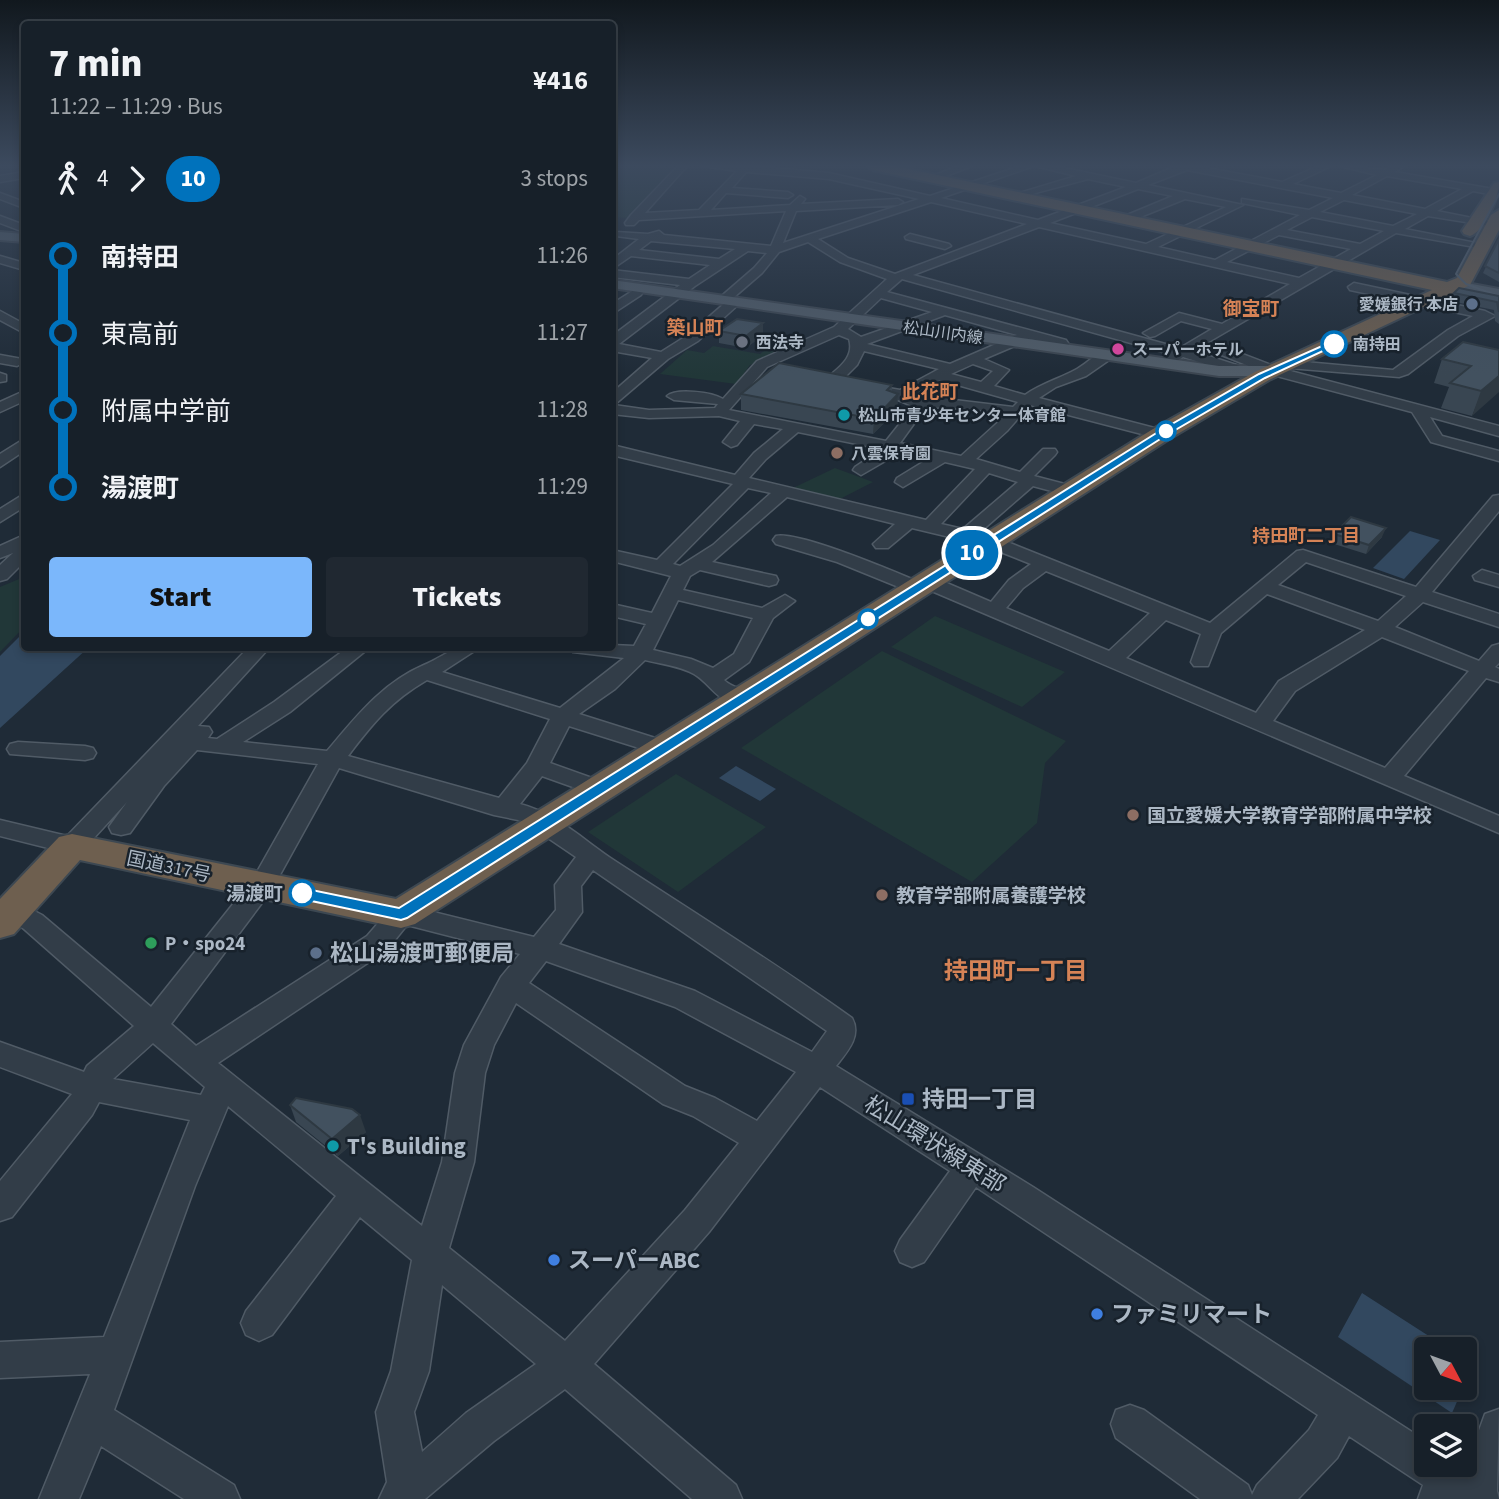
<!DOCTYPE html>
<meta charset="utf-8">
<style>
:root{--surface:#172029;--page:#202831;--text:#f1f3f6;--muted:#9ea3a8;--line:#363e46;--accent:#7bb7fb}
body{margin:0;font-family:"Source Sans 3","Noto Sans JP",sans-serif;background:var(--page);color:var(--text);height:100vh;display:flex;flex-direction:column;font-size:26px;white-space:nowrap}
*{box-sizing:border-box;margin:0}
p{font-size:23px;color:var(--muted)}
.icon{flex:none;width:38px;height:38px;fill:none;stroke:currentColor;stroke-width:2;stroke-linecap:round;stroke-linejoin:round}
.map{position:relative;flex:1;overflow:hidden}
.side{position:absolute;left:21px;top:21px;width:595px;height:630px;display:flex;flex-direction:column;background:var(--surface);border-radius:7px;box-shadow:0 4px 10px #0003,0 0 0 2px var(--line)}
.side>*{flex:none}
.badge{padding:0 14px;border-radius:23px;font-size:24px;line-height:46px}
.needle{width:46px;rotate:131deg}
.controls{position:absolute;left:1414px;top:1337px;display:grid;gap:14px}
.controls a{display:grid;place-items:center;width:63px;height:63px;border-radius:7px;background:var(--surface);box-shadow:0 4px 10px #0003,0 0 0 2px var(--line);font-size:35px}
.map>.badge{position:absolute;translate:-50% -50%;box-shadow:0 0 0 4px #fff}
.legs{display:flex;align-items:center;gap:10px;height:77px;padding:0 28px;font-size:23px}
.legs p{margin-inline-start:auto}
.head{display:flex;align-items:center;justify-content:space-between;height:119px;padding:0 28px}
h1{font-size:38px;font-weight:800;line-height:52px}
.cta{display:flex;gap:14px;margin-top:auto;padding:14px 28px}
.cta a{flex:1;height:80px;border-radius:7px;background:var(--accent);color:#111;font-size:28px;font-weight:800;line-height:80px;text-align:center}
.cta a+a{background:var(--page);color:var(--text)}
ul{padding:0 28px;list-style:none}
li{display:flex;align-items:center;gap:24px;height:77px;font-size:26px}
li i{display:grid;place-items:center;width:10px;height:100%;margin:0 9px;background:currentColor}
li i::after{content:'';width:18px;height:18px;margin:-9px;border:5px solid;border-radius:50%;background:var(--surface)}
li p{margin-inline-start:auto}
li:first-child i{background:linear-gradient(#0000 50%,currentColor 0)}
li:last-child i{background:linear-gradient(currentColor 50%,#0000 0)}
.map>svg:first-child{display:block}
.green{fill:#213738}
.water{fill:#32485f}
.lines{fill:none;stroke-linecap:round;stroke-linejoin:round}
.minor-casing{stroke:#505b66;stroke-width:3}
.major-casing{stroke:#3c4651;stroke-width:4}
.highway-casing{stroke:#3d4852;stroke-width:4}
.minor{fill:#323d48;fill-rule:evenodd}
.major{fill:#505c68;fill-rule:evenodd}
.highway{fill:#6e5f4f;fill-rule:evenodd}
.tram{stroke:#54616f;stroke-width:2}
.wall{fill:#394652}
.shaded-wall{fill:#2e3942}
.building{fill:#42515f;stroke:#2e3942;stroke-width:2}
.line-1{fill:#0072bc;stroke:#fff;stroke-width:2}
.service-dot{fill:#5c6f8a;stroke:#18222c;stroke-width:2.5}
.worship-dot{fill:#6b7280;stroke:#18222c;stroke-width:2.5}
.stop-1-dot{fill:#fff;stroke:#0072bc;stroke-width:3.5}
.hotel-dot{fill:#d1479c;stroke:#18222c;stroke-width:2.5}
.culture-dot{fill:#0f9aa8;stroke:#18222c;stroke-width:2.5}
.education-dot{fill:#8d6e63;stroke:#18222c;stroke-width:2.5}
.leisure-dot{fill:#2e9e5b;stroke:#18222c;stroke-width:2.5}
.transit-dot{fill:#1a4fb4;stroke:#18222c;stroke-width:2.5}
.shop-dot{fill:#3f7fe0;stroke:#18222c;stroke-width:2.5}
.labels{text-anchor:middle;stroke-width:5;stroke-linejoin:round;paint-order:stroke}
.far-poi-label{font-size:16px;font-weight:bold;fill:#acb8c5;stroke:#18222c;text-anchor:start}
.far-street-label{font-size:16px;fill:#acb8c5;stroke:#18222c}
.far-stop-label{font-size:16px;font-weight:bold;fill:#acb8c5;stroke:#18222c;text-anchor:start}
.far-neighbourhood-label{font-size:18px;font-weight:bold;fill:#d68356;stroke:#18222c}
.far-quarter-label{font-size:19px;font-weight:bold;fill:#d68356;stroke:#18222c}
.poi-label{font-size:19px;font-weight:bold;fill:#acb8c5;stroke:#18222c;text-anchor:start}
.street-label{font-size:19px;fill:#acb8c5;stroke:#18222c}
.stop-label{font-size:19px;font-weight:bold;fill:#acb8c5;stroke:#18222c;text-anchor:end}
.near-poi-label{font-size:23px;font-weight:bold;fill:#acb8c5;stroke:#18222c;text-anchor:start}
.near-street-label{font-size:23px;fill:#acb8c5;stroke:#18222c}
.near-neighbourhood-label{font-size:24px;font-weight:bold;fill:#d68356;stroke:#18222c}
</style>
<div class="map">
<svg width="1499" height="1499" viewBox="0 0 1499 1499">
<rect width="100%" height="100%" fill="#1f2b37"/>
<!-- green -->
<g class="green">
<polygon points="623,166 676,166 629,218 613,217 612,176"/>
<polygon points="772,345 790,348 750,365 736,384 660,374 687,350 704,353 713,346 760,354"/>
<polygon points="835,468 873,482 838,500 793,488"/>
<polygon points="24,577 24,627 0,652 0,587"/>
<polygon points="935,616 1065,672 1022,707 891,647"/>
<polygon points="882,651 1066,741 1045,763 1037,823 972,882 741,748"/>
<polygon points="676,774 766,827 678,892 588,832"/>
</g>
<!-- water -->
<g class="water">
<polygon points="1410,531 1440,540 1404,579 1373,568"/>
<polygon points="24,632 24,648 88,648 0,728 0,656"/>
<polygon points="736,766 776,789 760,801 719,778"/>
<polygon points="1362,1293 1449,1349 1426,1349 1426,1388 1463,1388 1452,1413 1338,1337"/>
</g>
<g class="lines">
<!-- minor casing -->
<g class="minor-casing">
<g id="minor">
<path d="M678,166h9l-42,47 54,-3 38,-39 -34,-5h48l78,7 101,23 90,-30h14l-93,32 97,22 88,-33 -38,-8 -75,20v-4l63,-19 -41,-10h20l81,17 40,-17h21l85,16 36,-16h13l-38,18 48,9 36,-18 -37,-9 45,4 7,-4h12l-9,6 104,18v6l-26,-5 -36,20 60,12v4l-69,-11 -23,13 81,16v4l-90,-16 -203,118 53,17 2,3 -7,4 -58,-18 -14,9h-10v-6l11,-6 -268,-75 -15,13 179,48 6,9 -7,4 -5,-1 -4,-6 -25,-7 -47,20 25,11 -15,16 31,9c17,-12 34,-16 52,-26 11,-6 21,-19 35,-17v6l-26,18 -30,11 -17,11 127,33 3,3 -3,3 -5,2 -131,-34 -23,26 -31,28 44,13 23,-23h12l2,3 -2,3 -21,21 42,11 2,4 -8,5 -37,-10 -54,47 16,4 215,86 87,-72 6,-1 113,37 77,-91 6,-1v16l-67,81 67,22v13l-76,-25 -28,25 84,34 13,-15 7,-2v19l-4,4 4,2v13l-13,-4 -82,98 95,40v17l-572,-244 -9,5 -7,-2 -74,-30 -61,-18 -3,-4 3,-4c22,-5 117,35 143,46l9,-6 7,2 56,24 18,-22 22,-16 -48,-19 -71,-17 -24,20h-12l-3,-4 22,-20 -108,-27 -75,65 64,14 2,4 -2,4 -7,2 -69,-16 -10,6 -7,14 79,18 23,-13 10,6 -22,17 -24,44 -25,18c9,9 23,8 30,18l-3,5c-31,7 -38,-18 -57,-29 -14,-8 -33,-10 -49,-14l-30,29 -36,25 92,29 3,5 -3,5h-16l-86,-27 -19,37 56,20 4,5 -4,5 -8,3 -56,-20 -22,28c38,10 63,36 95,57 80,52 160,102 237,157 10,18 -5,34 -16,48l197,121 393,254v24l40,1 19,-52 14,-5 -2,82 2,8h-81l5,-14 -74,-49 -12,22 -39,41h-98l-84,-61 -5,-14 5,-14 14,-5 14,5 104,75 4,10 5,-10 52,-55 9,-15 -342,-228 -52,75 -12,5 -12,-5 -5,-11 5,-11 50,-69 -130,-84 -111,145 -115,132 142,121 6,14h-50l-127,-110 -71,52 -69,58h-46l8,-17 -11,-70 15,-41 21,-111 -52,-43 -88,118 -13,6 -13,-6 -5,-12 5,-12 90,-115 -108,-90 -33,80 -81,224 120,75 6,14h-56l-83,-53 -22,53h-40l51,-125 -90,4v-36l104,-5 86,-217 -91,-18 -7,13 -80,102 -12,4v-40l72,-87 -72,-27v-25l84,30 3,-6 47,-40 -110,-97 -20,-13 -4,-7 4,-7 9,-2 29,15 109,92 102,-128 65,-115 -121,-14 -33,36 -34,47 -9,2 -9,-2 -3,-6 18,-25 -46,50 -9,2 -72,-18v-16l67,16 181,-188h21l-71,78 11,1 3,5 -4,6 9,1 57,-37 73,-54h22l-79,64 -47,30 84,9c29,-34 55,-68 97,-86 23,-10 28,-20 55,-17l-37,24 118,36 64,-50 -51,-6 -3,-4h42v-3l22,1 12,-22 -34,-8v-12l40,9 19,-37 -59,-15v-11l45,10 76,-76 -121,-29v-10l123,30 19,-22 29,-24 -29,-5 -17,21 -6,2 -8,-5 17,-21 -21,-5 -70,2 -37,-4v-21l40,-35 -40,-7v-15l68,-51 -68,-8v-7l77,9 21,-14 -79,-9 -19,13v-9l27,-21 -23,-3v-4l32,2 11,-3 5,4 107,11 15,-35 -147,9 -5,5h-8l-1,-2 6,-8zM1187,170l146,28 -24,12 -67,-11v4l58,12 -85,45 -57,-13 85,-42 -95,-20zM746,172l83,7 90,20 -136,44 13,-32 102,-6 5,-3 -5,-3 -97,5 4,-5 -5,-3 -10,9 -79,5 15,-17 62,5 5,-3 -5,-3 -56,-4zM1387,176l75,13 -37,20 -73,-14zM1138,189l35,7 -53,22v4h8l57,-23 41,8 -80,37 -96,-21zM1344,200l73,14 -24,12 -73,-14zM931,202l96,22 -132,50 -47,-16 -30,-19zM1312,217l72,14 -24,13 -73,-14zM1039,227l251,57 -68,40 -43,-11 -36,20 7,4 5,-1 26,-15 31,8 -32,19 -267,-73zM1279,235l72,14 -52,29 -72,-16zM651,241l84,8 -16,10 -80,-9zM808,242l32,20 47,17 -53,48 -77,34 -34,38c-11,-7 -47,-11 -56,-3l7,4 44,4 -3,4 -66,2 -35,-5 54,-46 30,-18 41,-37v-6h-6l29,-25 17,-21zM748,251l19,2 -13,15 -37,32 8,3 -37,32 -27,17 -42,-8 76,-58zM881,298l51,14 -71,25 -13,-8zM945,315l72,20 -67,29 -83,-20zM839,335l10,4c6,19 -11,29 -23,40v6l65,12 19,8 -1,7 -23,29 -157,-31 38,-43zM864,351l75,18 -39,21 -58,-10 15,-15zM973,364l20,7 -12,11 -30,-8zM940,380l78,22 -5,5 -101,-12zM926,407l48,2 32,6 -45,41 -61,-13zM798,432l84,17 -27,18 -2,3 8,5 38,-22 29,6 -31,19 -2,4 8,5 42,-25 30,7 -49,51 -177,-42 17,-19zM989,473l29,9 -55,47 -22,-5zM748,488l23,5 -58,52 -33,21 -7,-2zM1306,562l100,34 -28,25 -100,-36zM1046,571l104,42 -41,38 -103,-43 17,-20zM1267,594l98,36 -86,51 -23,32 -130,-55 40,-38 35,14 -10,28 3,4h14l13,-33zM678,600l75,18 -19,36 -21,14 -22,-9 -38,-9zM1382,637l87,34 -84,97 -112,-47 22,-30zM427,680l123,39 -23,44 -28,35 -151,-42c25,-33 43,-55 79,-76zM339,768l155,47 29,6 53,36 -21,28 1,25 -22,27 -133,-33 -9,3 -25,29 -171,110 -25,-22 100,-133zM593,870l234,161 -15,21 -117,-61 -136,-47 23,-32 -1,-26zM407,925l113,29 -19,23 -37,68 -9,28 -13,89 -20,64 -204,-163 169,-113zM546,961l129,46 121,65 -39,49 -42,-23 -30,-12 -156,-103zM516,1003l147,101 30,12 46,27 -54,67 -120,131 -116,-93 25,-86 11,-89 9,-28zM153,1043l52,44 -4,8 -88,-16zM442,1285l94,79 -70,49 -44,39 -8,-40 15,-41z"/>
<polygon points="897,166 911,166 890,173 890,169"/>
<polygon points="958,166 972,166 933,181 925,179"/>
<polygon points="24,172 24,178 0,182 0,176"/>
<polygon points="0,193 24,202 24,208 0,199"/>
<polygon points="0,216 24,225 24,232 0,223"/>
<polygon points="910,234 949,244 951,246 945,249 906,239 905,237"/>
<polygon points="0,256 24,263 24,270 0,263"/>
<polygon points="1354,283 1485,311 1495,316 1458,336 1408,374 1399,377 1289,368 1287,365 1294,361 1393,370 1448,330 1473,316 1350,290 1348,287"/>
<polygon points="637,288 643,292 641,295 612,314 612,304"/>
<polygon points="0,311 24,324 24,333 0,320"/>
<polygon points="1224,347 1279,368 1499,426 1499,436 1430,417 1442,436 1499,451 1499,461 1431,442 1412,412 1269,374 1219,354 1217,351"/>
<polygon points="0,355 22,359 24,362 17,366 0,363"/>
<polygon points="0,373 6,375 6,381 0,382"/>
<polygon points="24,391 24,401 0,412 0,402"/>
<polygon points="24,439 24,451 0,467 0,454"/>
<polygon points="24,494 24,507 0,522 0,509"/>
<polygon points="24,535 24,562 7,579 0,581 0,565 13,553 0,558 0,546"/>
<polygon points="1482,570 1499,575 1499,587 1475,580 1473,576"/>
<polygon points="18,742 85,746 93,748 96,753 93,758 85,760 10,754 7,749 10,744"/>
</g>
</g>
<!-- major casing -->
<g class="major-casing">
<g id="major">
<polygon points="0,232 24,234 24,242 0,240"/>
<polygon points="612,280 1219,366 1274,366 1283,371 1274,376 1219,376 612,288"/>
<polygon points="1456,281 1499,289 1499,297 1451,288 1449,285 1451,282"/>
</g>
</g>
<!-- highway casing -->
<g class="highway-casing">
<g id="highway">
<polygon points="867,166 894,166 1447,282 1457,278 1491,215 1499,210 1499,230 1470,285 1269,380 1169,439 415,924 401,928 80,860 14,934 0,938 0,899 59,837 72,834 396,899 1153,429 1255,372 1432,290 873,170"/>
<path d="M1499,182c0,15 -14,49 -29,54l-6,-2 -2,-3 32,-48z"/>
</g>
</g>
<!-- minor -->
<use href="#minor" class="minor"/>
<!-- major -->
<use href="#major" class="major"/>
<!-- highway -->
<use href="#highway" class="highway"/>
<!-- tram -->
<polyline class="tram" points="1499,194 1456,274 1466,284 1499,296"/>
</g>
<!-- wall -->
<g class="wall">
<polygon points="1499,239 1499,282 1483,273"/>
<polygon points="1454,293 1499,296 1499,324 1495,321 1494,310 1451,301"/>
<polygon points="763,323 763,335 746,348 719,343 719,331"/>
<polygon points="1499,350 1472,416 1441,408 1449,387 1434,383 1442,359"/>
<polygon points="892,385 892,392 898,394 897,410 873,434 741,410 741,394"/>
<polygon points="1334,534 1382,537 1366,554 1331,543"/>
<polygon points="290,1105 366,1132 338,1156 296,1122"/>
</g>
<!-- shaded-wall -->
<g class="shaded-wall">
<polygon points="763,323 763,335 746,348 746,336"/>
<polygon points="1499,376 1499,392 1472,416 1481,391"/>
<polygon points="898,394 897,410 873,434 874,419"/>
<polygon points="1386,528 1382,537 1366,554 1369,545"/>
<polygon points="360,1115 366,1132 338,1156 332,1139"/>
</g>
<!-- building -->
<g class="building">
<polygon points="1499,239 1499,273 1485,266"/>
<polygon points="1459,288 1499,296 1499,312 1497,302 1454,293"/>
<polygon points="737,319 763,323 746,336 719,331"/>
<polygon points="1463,342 1499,350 1499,376 1481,391 1450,383 1471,366 1442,359"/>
<polygon points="779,363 892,385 887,390 898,394 874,419 741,394"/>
<polygon points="1351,517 1386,528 1369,545 1334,534"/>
<polygon points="296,1098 352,1109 360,1115 332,1139 290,1105"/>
</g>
<!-- sky -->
<linearGradient id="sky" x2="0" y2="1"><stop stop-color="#11181e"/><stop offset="0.44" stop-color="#3c4a5e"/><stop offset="1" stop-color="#3c4a5e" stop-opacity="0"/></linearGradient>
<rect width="1499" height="376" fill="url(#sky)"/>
<!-- line-1 -->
<polygon class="line-1" points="1331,342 1338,344 1265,378 1165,436 407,918 401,920 302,899 294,893 302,888 399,908 1158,432 1259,374"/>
<!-- markers -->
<g class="service-dot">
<circle cx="1472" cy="304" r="7"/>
<circle cx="316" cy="953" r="7"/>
</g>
<circle class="worship-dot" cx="742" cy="342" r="7"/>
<g class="stop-1-dot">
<circle cx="1334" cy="344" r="12"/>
<circle cx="1166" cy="431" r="9"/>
<circle cx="868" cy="619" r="9"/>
<circle cx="302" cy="893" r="12"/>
</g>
<circle class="hotel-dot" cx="1118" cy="349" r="7"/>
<g class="culture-dot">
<circle cx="844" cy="415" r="7"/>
<circle cx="333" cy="1146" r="7"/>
</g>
<g class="education-dot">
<circle cx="837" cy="453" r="7"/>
<circle cx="1133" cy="815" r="7"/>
<circle cx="882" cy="895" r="7"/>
</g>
<circle class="leisure-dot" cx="151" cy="943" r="7"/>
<rect class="transit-dot" x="901" y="1092" width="14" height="14" rx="3.5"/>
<g class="shop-dot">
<circle cx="554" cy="1260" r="7"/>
<circle cx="1097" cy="1314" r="7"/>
</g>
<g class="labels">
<!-- far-poi labels -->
<g class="far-poi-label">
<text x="1458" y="310" text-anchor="end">愛媛銀行 本店</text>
<text x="756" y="348">西法寺</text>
<text x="1132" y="355">スーパーホテル</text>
<text x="858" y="421">松山市青少年センター体育館</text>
<text x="851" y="459">八雲保育園</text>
</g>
<!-- far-street labels -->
<g class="far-street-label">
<text transform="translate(943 332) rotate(8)" y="6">松山川内線</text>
</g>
<!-- far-stop labels -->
<g class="far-stop-label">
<text x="1353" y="350">南持田</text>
</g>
<!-- far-neighbourhood labels -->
<g class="far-neighbourhood-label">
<text x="1306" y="542">持田町二丁目</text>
</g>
<!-- far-quarter labels -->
<g class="far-quarter-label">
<text x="1251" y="315">御宝町</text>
<text x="695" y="334">築山町</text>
<text x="930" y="398">此花町</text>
</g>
<!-- poi labels -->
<g class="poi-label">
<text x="1147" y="822">国立愛媛大学教育学部附属中学校</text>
<text x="896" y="902">教育学部附属養護学校</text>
<text x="165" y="950">P・spo24</text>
</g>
<!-- street labels -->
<g class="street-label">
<text transform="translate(169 866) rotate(12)" y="7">国道317号</text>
</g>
<!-- stop labels -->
<g class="stop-label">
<text x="283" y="900">湯渡町</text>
</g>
<!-- near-poi labels -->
<g class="near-poi-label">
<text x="330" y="961">松山湯渡町郵便局</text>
<text x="922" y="1107">持田一丁目</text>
<text x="347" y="1154">T's Building</text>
<text x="568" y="1268">スーパーABC</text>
<text x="1111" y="1322">ファミリマート</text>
</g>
<!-- near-street labels -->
<g class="near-street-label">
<text transform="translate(935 1144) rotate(32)" y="8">松山環状線東部</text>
</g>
<!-- near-neighbourhood labels -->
<g class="near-neighbourhood-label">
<text x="1016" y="979">持田町一丁目</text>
</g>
</g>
</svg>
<div class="controls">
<a><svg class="needle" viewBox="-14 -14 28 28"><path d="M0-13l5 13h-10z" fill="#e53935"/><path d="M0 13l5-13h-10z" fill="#9ea3a8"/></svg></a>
<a><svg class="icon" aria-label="layers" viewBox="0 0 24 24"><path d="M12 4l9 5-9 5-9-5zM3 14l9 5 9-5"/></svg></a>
</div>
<b class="badge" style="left:972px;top:553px;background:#0072bc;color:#fff">10</b>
<section class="side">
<div class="head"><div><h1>7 min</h1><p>11:22 – 11:29 · Bus</p></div><b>¥416</b></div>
<div class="legs"><svg class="icon" aria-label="walk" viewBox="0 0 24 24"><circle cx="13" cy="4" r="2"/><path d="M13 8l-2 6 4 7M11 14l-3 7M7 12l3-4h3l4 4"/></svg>4<svg class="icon" aria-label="forward" viewBox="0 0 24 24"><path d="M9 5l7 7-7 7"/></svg><b class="badge" style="background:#0072bc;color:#fff">10</b><p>3 stops</p></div>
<ul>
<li><i style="color:#0072bc"></i><b>南持田</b><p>11:26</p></li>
<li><i style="color:#0072bc"></i><span>東高前</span><p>11:27</p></li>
<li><i style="color:#0072bc"></i><span>附属中学前</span><p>11:28</p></li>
<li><i style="color:#0072bc"></i><b>湯渡町</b><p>11:29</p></li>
</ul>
<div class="cta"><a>Start</a><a>Tickets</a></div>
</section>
</div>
